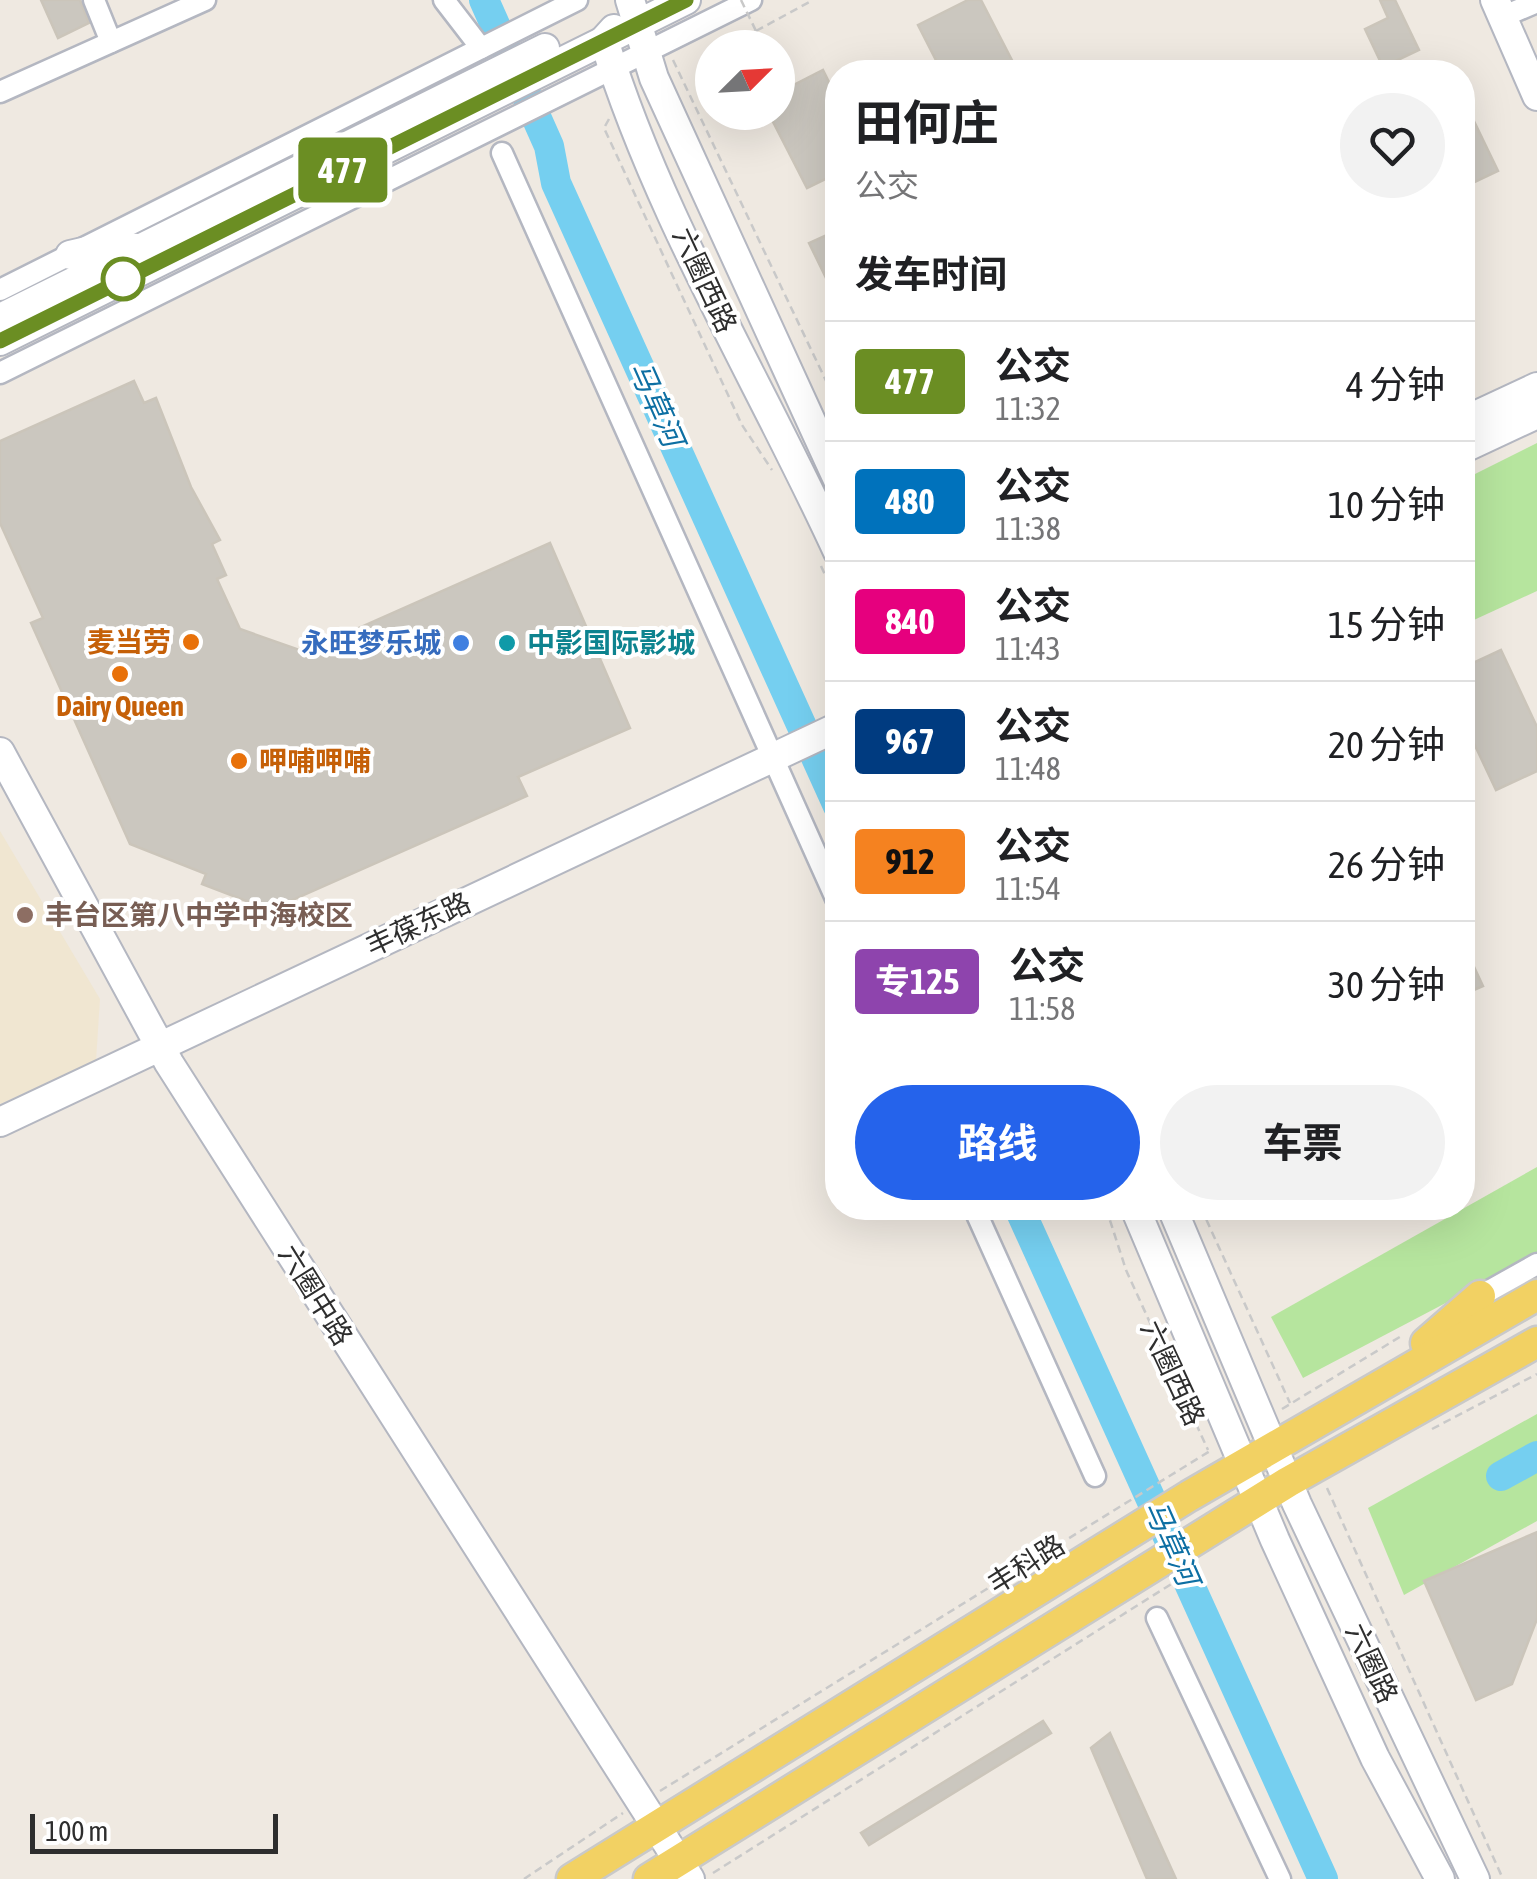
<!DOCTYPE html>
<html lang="zh">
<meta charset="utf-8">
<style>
:root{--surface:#fff;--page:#f2f2f2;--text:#202124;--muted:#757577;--line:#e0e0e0;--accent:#2563eb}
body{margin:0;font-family:"Asap Condensed","Noto Sans SC",sans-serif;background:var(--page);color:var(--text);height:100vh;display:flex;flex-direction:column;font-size:38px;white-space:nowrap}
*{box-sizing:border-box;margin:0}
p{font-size:32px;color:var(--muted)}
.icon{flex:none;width:55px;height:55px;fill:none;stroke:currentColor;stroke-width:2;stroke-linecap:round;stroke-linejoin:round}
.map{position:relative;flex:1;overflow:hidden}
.drawer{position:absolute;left:825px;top:60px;width:650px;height:1160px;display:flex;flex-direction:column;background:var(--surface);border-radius:40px;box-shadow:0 10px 40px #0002}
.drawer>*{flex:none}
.badge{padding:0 20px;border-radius:8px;font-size:35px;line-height:65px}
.needle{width:65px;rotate:66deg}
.fabs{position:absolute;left:695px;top:30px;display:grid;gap:20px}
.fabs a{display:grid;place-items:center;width:100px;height:100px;border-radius:50%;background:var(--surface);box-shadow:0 10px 40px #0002;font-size:50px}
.scale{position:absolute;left:30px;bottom:25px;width:248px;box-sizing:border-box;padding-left:10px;border:5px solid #2e2e2e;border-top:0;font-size:28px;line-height:35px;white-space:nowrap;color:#2e2e2e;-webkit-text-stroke:8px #fff;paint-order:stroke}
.map>.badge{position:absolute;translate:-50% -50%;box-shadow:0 0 0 5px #fff}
h2{padding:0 30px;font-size:38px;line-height:90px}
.round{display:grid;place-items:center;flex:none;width:105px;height:105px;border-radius:52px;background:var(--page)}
.overview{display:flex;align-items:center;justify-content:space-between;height:170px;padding:0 30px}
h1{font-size:48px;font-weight:700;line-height:75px}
.primary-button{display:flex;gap:20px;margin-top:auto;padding:20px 30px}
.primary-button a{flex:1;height:115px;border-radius:60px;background:var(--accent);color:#fff;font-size:40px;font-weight:700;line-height:115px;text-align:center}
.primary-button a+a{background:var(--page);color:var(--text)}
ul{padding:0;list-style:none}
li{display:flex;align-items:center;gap:30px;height:120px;padding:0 30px;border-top:2px solid var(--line)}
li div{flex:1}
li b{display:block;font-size:38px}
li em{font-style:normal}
li .badge{min-width:110px;font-weight:700;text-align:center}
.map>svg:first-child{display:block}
.education{fill:#f0e6d1}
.green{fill:#b6e59e}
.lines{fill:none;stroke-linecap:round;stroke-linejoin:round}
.river{stroke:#75cff0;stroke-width:30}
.building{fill:#cbc7bf;stroke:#cbc5ba;stroke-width:2.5}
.street-casing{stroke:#b4b7c1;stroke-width:25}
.secondary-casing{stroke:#b4b7c1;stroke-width:32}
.primary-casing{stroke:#c9c9c9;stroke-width:35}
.path{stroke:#c9c9c9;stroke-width:2.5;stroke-dasharray:8 5;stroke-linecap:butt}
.street{stroke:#fff;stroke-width:20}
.secondary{stroke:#fff;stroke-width:28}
.primary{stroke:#f2d163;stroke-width:30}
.path-bridge{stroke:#c9c9c9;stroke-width:2.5;stroke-dasharray:8 5;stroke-linecap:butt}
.line-casing{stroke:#fff;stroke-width:22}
.line{stroke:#6b8e23;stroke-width:15}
.stop-dot{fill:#fff;stroke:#6b8e23;stroke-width:5}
.food-dot{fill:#e8710a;stroke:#fff;stroke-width:4}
.shop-dot{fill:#3f7fe0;stroke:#fff;stroke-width:4}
.culture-dot{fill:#0f9aa8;stroke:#fff;stroke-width:4}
.education-dot{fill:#8d6e63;stroke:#fff;stroke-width:4}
.labels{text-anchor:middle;stroke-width:8;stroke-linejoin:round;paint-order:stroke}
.street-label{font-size:28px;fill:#2e2e2e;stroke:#fff}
.food-label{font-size:28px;font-weight:bold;fill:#c56008;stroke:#fff;text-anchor:end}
.shop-label{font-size:28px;font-weight:bold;fill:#366cbe;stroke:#fff;text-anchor:end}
.culture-label{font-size:28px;font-weight:bold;fill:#0d838f;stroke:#fff;text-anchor:start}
.education-label{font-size:28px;font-weight:bold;fill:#785e54;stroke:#fff;text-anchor:start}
.water-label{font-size:30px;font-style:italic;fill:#0d6fa3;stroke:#fff}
</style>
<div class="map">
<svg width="1537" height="1879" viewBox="0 0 1537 1879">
<rect width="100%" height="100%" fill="#efe9e1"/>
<!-- education -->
<polygon class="education" points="0,831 100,999 96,1061 0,1104"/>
<!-- green -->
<g class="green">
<polygon points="1537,443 1537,591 1463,625 1463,480"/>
<polygon points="1537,1167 1537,1255 1303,1378 1271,1317"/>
<polygon points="1537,1414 1537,1521 1404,1595 1368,1508"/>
</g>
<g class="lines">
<!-- river -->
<g class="river">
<polyline points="484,0 549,146 556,183 838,806"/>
<polyline points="1019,1208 1323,1879"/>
<polyline points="1501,1476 1537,1456"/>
</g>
</g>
<!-- building -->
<g class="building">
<polygon points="41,0 80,0 89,23 58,38"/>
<polygon points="968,0 981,0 1018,72 942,72 918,25"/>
<polygon points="1380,0 1395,0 1419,50 1383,67 1365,29 1388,18"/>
<polygon points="823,70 838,100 838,173 807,188 768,112 778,112 778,93"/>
<polygon points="1472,117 1498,171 1462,188 1462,121"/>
<polygon points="838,230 838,277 828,282 809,243"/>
<polygon points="134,381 144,403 156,398 191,487 220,540 212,544 226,575 217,579 240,629 305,652 550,543 630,728 518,777 527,796 270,910 202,884 206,874 130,844 31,623 43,618 0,523 0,441"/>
<polygon points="1501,650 1537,727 1537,771 1496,790 1462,718 1462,668"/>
<polygon points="1462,941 1483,986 1462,995"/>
<polygon points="1537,1532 1537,1619 1512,1684 1476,1700 1424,1581"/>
<polygon points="1043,1721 1051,1733 869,1845 861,1833"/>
<polygon points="1110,1733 1176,1879 1147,1879 1091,1748"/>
</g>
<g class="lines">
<!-- street casing -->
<g class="street-casing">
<g id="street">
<polyline points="94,0 111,42"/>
<polyline points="444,0 481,48"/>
<polyline points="1502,17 1537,2"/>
<polyline points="0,92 205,0"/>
<polyline points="502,153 838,903"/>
<polyline points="0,290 577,0"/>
<polyline points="0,373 751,0"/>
<polyline points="974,1208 1095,1476"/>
<polyline points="1480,1296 1537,1264"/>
<polyline points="1157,1618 1280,1879"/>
</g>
</g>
<!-- secondary casing -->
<g class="secondary-casing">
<g id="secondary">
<polyline points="630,0 654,78 838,480"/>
<polyline points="1495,0 1537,96"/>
<path d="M614,29l-10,11c55,179 156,342 234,512"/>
<polyline points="70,255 109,246 137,248"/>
<polyline points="0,318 545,48"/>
<polyline points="0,341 686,0"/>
<polyline points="1462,422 1537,387"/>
<polyline points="1462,449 1537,414"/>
<polyline points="0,752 169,1063 690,1879"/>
<polyline points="0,1122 838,727"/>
<polyline points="1135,1208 1275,1540 1375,1758 1440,1879"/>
<polyline points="1172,1208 1297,1504 1475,1879"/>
</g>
</g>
<!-- primary casing -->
<g class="primary-casing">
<g id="primary">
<polyline points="1426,1343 1480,1296"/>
<polyline points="572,1879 1189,1496 1537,1295"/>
<polyline points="649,1879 1288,1482 1537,1342"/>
</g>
</g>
<!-- path -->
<g class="path">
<polyline points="756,31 813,0"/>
<polyline points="673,60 838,406"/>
<polyline points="609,119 604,128 742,425 772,470"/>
<polyline points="821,566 838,603"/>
<polyline points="1106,1208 1126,1270 1208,1450"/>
<polyline points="1201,1208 1290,1403"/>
<polyline points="1282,1409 1403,1335"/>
<polyline points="1432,1429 1537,1374"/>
<polyline points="1327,1488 1503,1879"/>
<polyline points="660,1791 1210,1451"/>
<polyline points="713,1873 1184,1576"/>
<polyline points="524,1879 623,1813"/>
</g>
<!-- street -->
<use href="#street" class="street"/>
<!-- secondary -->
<use href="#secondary" class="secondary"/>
<!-- primary -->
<use href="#primary" class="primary"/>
<!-- path-bridge -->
<polyline class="path-bridge" points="741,0 756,31"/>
</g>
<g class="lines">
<!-- line casing -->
<g class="line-casing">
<polyline id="line" points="0,341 686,0"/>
</g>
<!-- line -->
<use href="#line" class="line"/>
</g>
<!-- markers -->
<circle class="stop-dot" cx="123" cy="279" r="20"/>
<g class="food-dot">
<circle cx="191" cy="642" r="10"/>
<circle cx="120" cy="674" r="10"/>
<circle cx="239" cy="761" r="10"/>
</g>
<circle class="shop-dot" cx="461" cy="643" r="10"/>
<circle class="culture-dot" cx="507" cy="643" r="10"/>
<circle class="education-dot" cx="25" cy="915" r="10"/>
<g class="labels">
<!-- street labels -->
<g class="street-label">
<text transform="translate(705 280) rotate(65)" y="10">六圈西路</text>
<text transform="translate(418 924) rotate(-25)" y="10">丰葆东路</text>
<text transform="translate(316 1295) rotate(58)" y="10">六圈中路</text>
<text transform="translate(1173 1373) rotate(65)" y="10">六圈西路</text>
<text transform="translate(1026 1564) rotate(-32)" y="10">丰科路</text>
<text transform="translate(1372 1663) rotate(65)" y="10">六圈路</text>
</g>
<!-- food labels -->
<g class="food-label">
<text x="171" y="652">麦当劳</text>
<text x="120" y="716" text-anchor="middle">Dairy Queen</text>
<text x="259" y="771" text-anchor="start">呷哺呷哺</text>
</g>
<!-- shop labels -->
<g class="shop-label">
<text x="441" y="653">永旺梦乐城</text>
</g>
<!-- culture labels -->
<g class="culture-label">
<text x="527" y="653">中影国际影城</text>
</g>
<!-- education labels -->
<g class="education-label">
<text x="45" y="925">丰台区第八中学中海校区</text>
</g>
<!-- water labels -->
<g class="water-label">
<text transform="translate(656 404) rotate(66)" y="10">马草河</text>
<text transform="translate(1171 1543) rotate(66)" y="10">马草河</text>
</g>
</g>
</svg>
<div class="fabs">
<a><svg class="needle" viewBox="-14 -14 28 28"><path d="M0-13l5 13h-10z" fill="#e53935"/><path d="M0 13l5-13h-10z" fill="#757577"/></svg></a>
</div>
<div class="scale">100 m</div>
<b class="badge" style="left:343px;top:170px;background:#6b8e23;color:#fff">477</b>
<section class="drawer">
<div class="overview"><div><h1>田何庄</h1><p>公交</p></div><a class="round"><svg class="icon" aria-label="heart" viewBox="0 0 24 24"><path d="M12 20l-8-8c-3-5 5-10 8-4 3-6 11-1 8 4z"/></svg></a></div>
<h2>发车时间</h2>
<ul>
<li><span class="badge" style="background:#6b8e23;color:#fff">477</span><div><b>公交</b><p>11:32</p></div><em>4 分钟</em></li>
<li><span class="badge" style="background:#0072bc;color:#fff">480</span><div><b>公交</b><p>11:38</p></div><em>10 分钟</em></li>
<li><span class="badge" style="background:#e6007e;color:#fff">840</span><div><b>公交</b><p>11:43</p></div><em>15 分钟</em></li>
<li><span class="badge" style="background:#003b80;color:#fff">967</span><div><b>公交</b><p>11:48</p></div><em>20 分钟</em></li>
<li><span class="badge" style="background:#f58220;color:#111">912</span><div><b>公交</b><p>11:54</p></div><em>26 分钟</em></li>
<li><span class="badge" style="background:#8e44ad;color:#fff">专125</span><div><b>公交</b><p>11:58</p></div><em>30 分钟</em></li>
</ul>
<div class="primary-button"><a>路线</a><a>车票</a></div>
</section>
</div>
